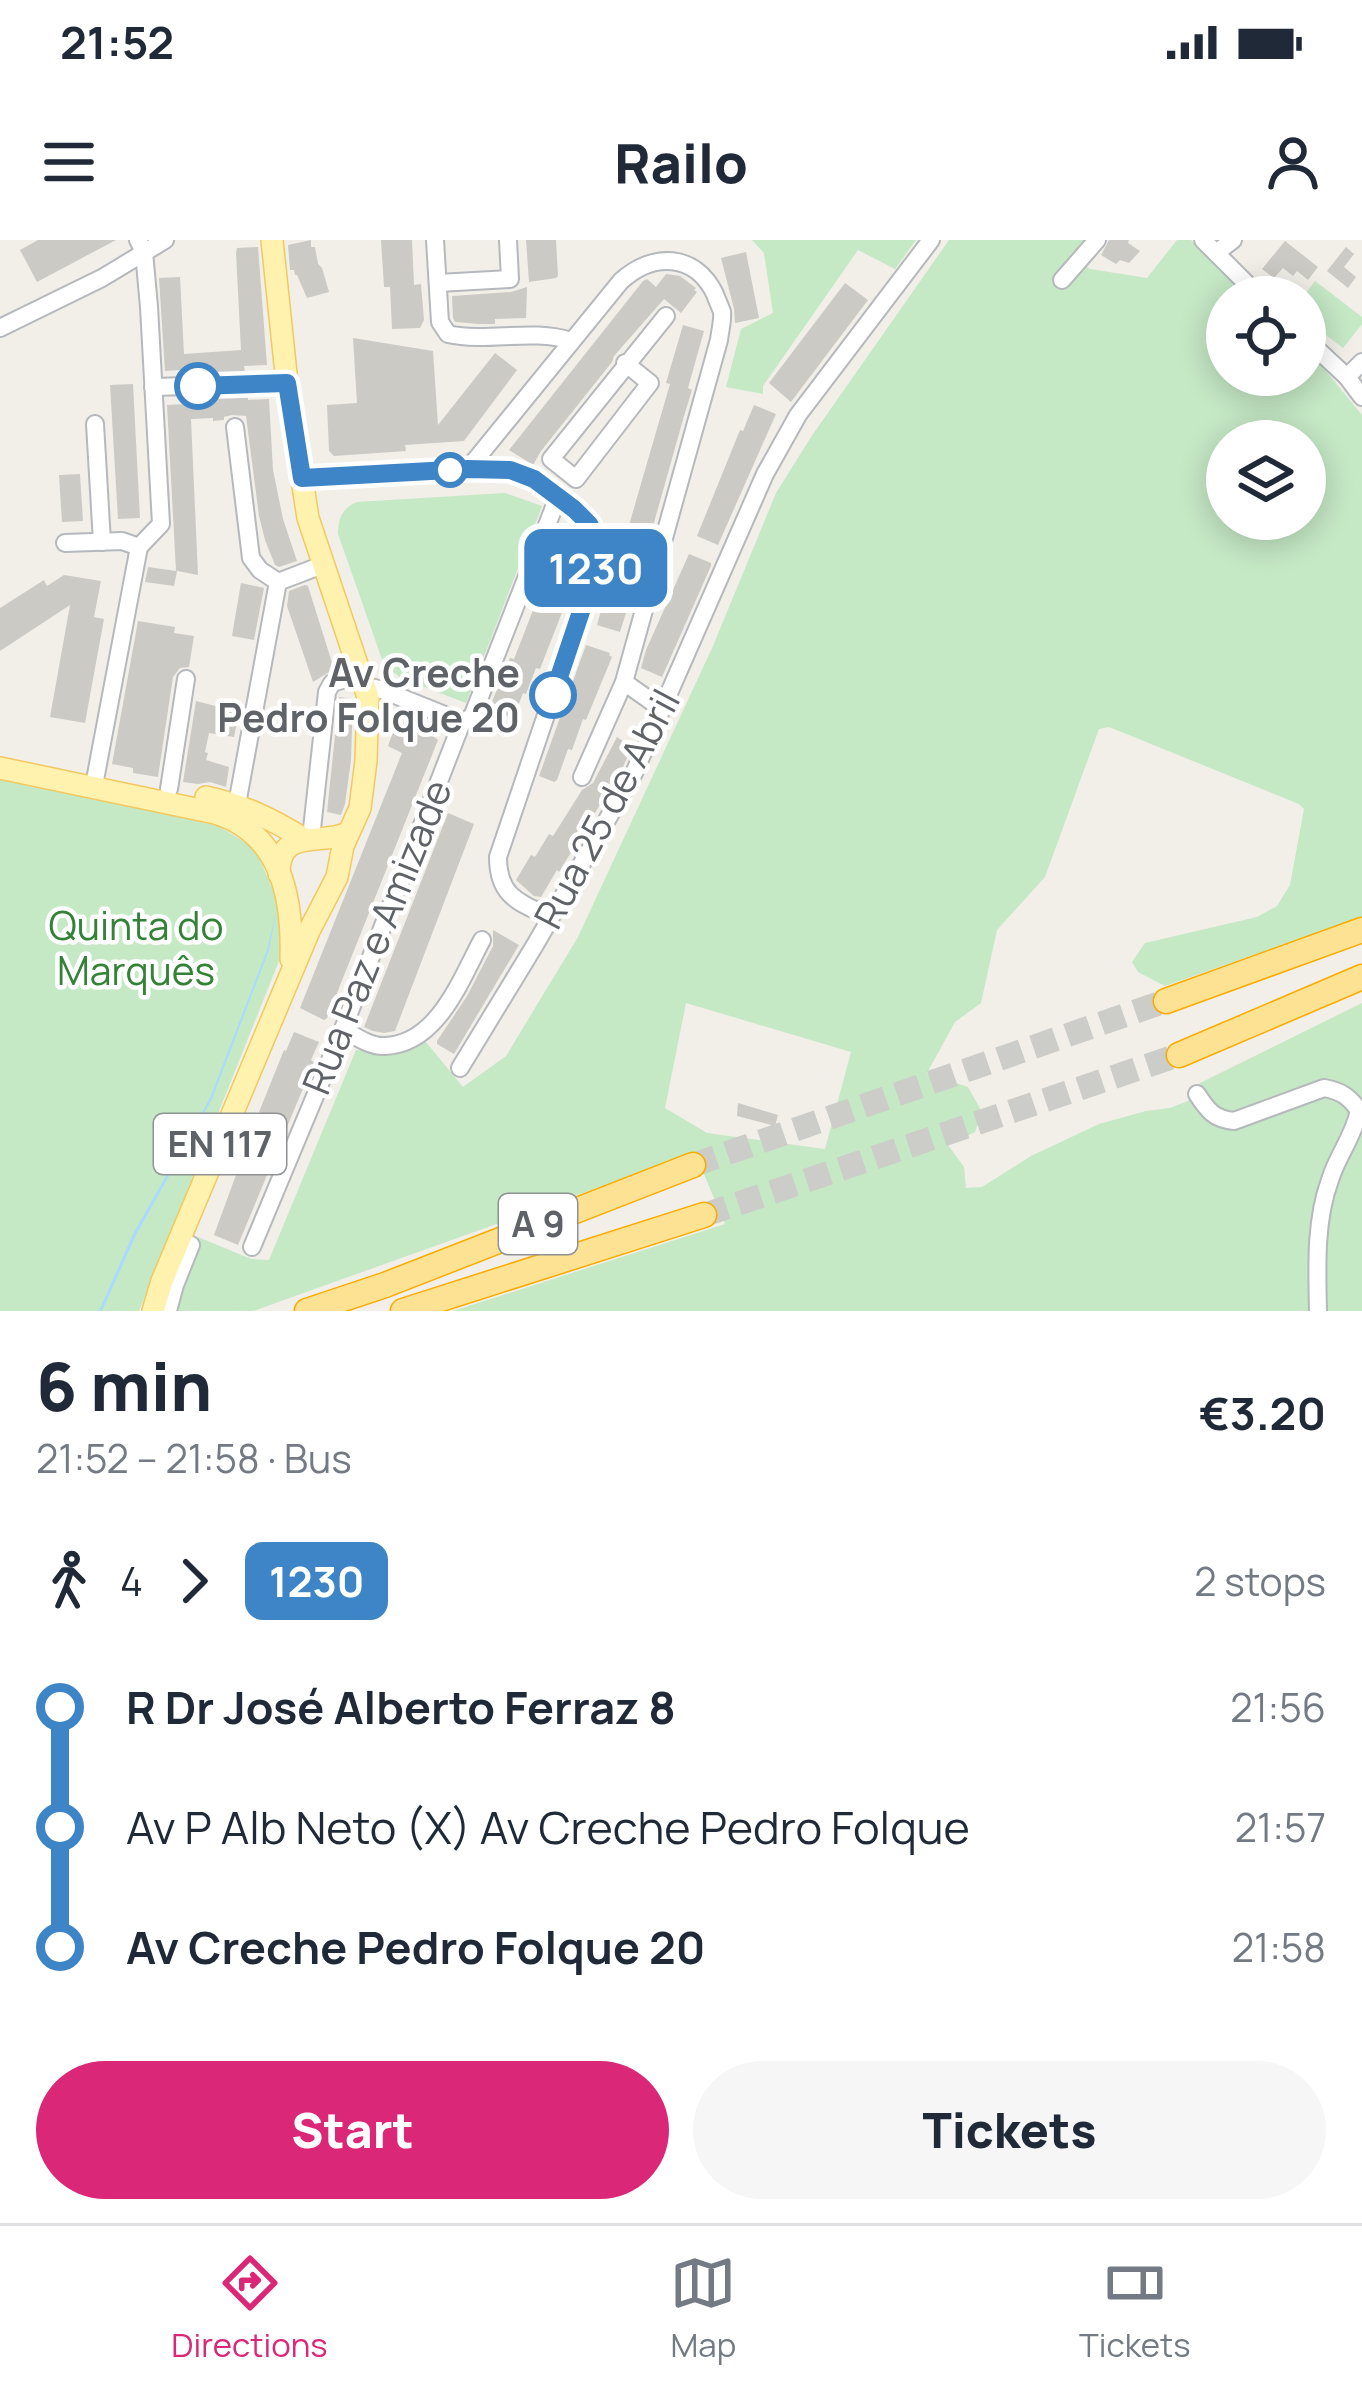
<!DOCTYPE html>
<meta charset="utf-8">
<style>
:root{--surface:#fff;--page:#f6f6f7;--text:#1f2937;--muted:#747a83;--line:#e0e1e3;--accent:#db2777}
body{margin:0;font-family:Manrope,sans-serif;background:var(--page);color:var(--text);height:100vh;display:flex;flex-direction:column;font-size:45px;white-space:nowrap}
*{box-sizing:border-box;margin:0}
p{font-size:39px;color:var(--muted)}
.icon{flex:none;width:66px;height:66px;fill:none;stroke:currentColor;stroke-width:2;stroke-linecap:round;stroke-linejoin:round}
.map{position:relative;height:1071px;overflow:hidden}
.side{display:flex;flex-direction:column;background:var(--surface);flex:1}
.side>*{flex:none}
.badge{padding:0 24px;border-radius:18px;font-size:42px;line-height:78px}
.tools{position:absolute;left:1206px;top:36px;display:grid;gap:24px}
.tools a{display:grid;place-items:center;width:120px;height:120px;border-radius:50%;background:var(--surface);box-shadow:0 6px 30px #0003;font-size:60px}
.map>.badge{position:absolute;translate:-50% -50%;box-shadow:0 0 0 6px #fff}
.legs{display:flex;align-items:center;gap:18px;height:132px;padding:0 36px;font-size:39px}
.legs p{margin-inline-start:auto}
.head{display:flex;align-items:center;justify-content:space-between;height:204px;padding:0 36px}
h1{font-size:66px;font-weight:800;line-height:90px}
.button{display:flex;gap:24px;margin-top:auto;padding:24px 36px}
.button a{flex:1;height:138px;border-radius:72px;background:var(--accent);color:#fff;font-size:48px;font-weight:800;line-height:138px;text-align:center}
.button a+a{background:var(--page);color:var(--text)}
ul{padding:0 36px;list-style:none}
li{display:flex;align-items:center;gap:42px;height:120px;font-size:45px}
li i{display:grid;place-items:center;width:18px;height:100%;margin:0 15px;background:currentColor}
li i::after{content:'';width:30px;height:30px;margin:-15px;border:9px solid;border-radius:50%;background:var(--surface)}
li p{margin-inline-start:auto}
li:first-child i{background:linear-gradient(#0000 50%,currentColor 0)}
li:last-child i{background:linear-gradient(currentColor 50%,#0000 0)}
.status{display:flex;justify-content:space-between;align-items:center;height:84px;padding:0 60px;background:var(--surface);direction:ltr}
.status svg{height:33px;fill:currentColor}
header{display:flex;justify-content:space-between;align-items:center;height:156px;padding:0 36px;background:var(--surface);font-size:54px;font-weight:800}
.menu{display:flex;justify-content:space-around;align-items:center;height:168px;border-top:3px solid var(--line);background:var(--surface);font-size:33px;color:var(--muted)}
.menu a{display:grid;justify-items:center;gap:6px}
.menu .selected{color:var(--accent)}
.map>svg:first-child{display:block}
.green{fill:#c5e8c5;fill-rule:evenodd}
.water{fill:#aadaff}
.building{fill:#cccac5}
.lines{fill:none;stroke-linecap:round;stroke-linejoin:round}
.highway-tunnel{stroke:#ccccc8;stroke-width:24;stroke-dasharray:24 12;stroke-linecap:butt}
.minor-casing{stroke:#b5b8bc;stroke-width:20}
.major-casing{stroke:#f2c960;stroke-width:24}
.highway-casing{stroke:#f9ab00;stroke-width:27}
.minor{stroke:#fff;stroke-width:16}
.major{stroke:#fff2af;stroke-width:21}
.highway{stroke:#fde293;stroke-width:24}
.line-1-casing{stroke:#fff;stroke-width:27}
.line-1{stroke:#3d85c6;stroke-width:18}
.stop-1-dot{fill:#fff;stroke:#3d85c6;stroke-width:6}
.labels{text-anchor:middle;stroke-width:9;stroke-linejoin:round;paint-order:stroke}
.shield{fill:#fff;stroke:#8f9295;stroke-width:3}
.shield-label{font-size:36px;font-weight:bold;fill:#5f6368}
.stop-label{font-size:39px;font-weight:bold;fill:#5f6368;stroke:#fff;text-anchor:end}
.street-label{font-size:39px;fill:#5f6368;stroke:#fff}
.park-label{font-size:39px;fill:#348238;stroke:#fff}
</style>
<div class="status"><b>21:52</b><svg viewBox="0 0 49 12"><path d="M0 12V9h3v3zM5 12V6h3v6zM10 12V3h3v9zM15 12V0h3v12zM26 1h20v11H26zM47 4h2v5h-2z"/></svg></div>
<header><svg class="icon" aria-label="menu" viewBox="0 0 24 24"><path d="M4 6h16M4 12h16M4 18h16"/></svg>Railo<svg class="icon" aria-label="person" viewBox="0 0 24 24"><circle cx="12" cy="8" r="4"/><path d="M4 21q1-7 8-7t8 7"/></svg></header>
<div class="map">
<svg width="1362" height="1071" viewBox="0 0 1362 1071">
<rect width="100%" height="100%" fill="#f1efe8"/>
<!-- green -->
<g class="green">
<polygon points="752,0 916,0 895,29 858,10 763,146 763,154 726,147 741,89 773,73 764,13"/>
<path d="M949,0h137l-16,15 20,14 57,9 30,-38h14l59,57h-23v78h78v-25l20,20 37,45v502l-197,69 -27,-14 -6,-10 13,-19 112,-26 20,-11 13,-21 14,-76 -5,-5 -190,-77 -10,2 -54,148 -48,53 -16,73 -26,19 -28,51 41,14 14,25 -7,20 -27,13 16,22 2,21 16,-1 49,-31 68,-32 47,-13 24,-3 18,-7 12,-18 162,-80v308h-909l272,-87 -30,-71 -442,158h-88l9,-31 24,-43 53,22 18,1 87,-210 27,3 42,-12 38,46 43,-31 72,-119 135,-291 63,-153 35,-56zM1227,201h78v78h-78zM686,763l165,49 -26,97 -118,-16 -42,-25z"/>
<polygon points="1315,41 1362,77 1362,84 1343,108 1305,79 1305,57 1303,57"/>
<path d="M505,253l37,13 -76,197 -65,-25 -17,-13 -46,-131c0,-15 4,-26 19,-32z"/>
<polygon points="0,537 218,586 255,608 280,667 281,716 139,1071 0,1071"/>
</g>
<!-- water -->
<polygon class="water" points="276,672 269,710 212,859 136,995 102,1071 99,1071 133,994 210,858 267,710"/>
<!-- building -->
<g class="building">
<polygon points="38,0 116,0 37,42 20,10"/>
<polygon points="311,0 311,7 315,7 318,24 322,28 329,52 307,58 297,35 295,35 294,30 290,30 288,5"/>
<polygon points="381,0 412,0 414,45 421,44 424,80 420,88 392,89 390,47 384,47"/>
<polygon points="526,0 556,0 558,36 556,38 529,42"/>
<polygon points="1109,0 1129,0 1128,3 1140,11 1129,23 1120,20 1116,24 1101,15"/>
<polygon points="1285,1 1318,27 1308,40 1297,31 1293,36 1283,28 1274,38 1262,29"/>
<polygon points="258,7 267,125 244,126 245,132 181,133 181,130 165,131 159,38 180,37 184,114 241,110 236,13 237,8"/>
<polygon points="1346,7 1354,14 1344,27 1356,37 1348,48 1327,31"/>
<polygon points="746,12 759,78 735,83 734,69 721,18"/>
<polygon points="666,34 680,36 696,48 694,50 697,52 681,73 664,59 614,116 612,122 541,211 533,225 509,210 643,41 647,39 656,47"/>
<polygon points="845,43 868,60 791,162 769,143"/>
<polygon points="527,47 526,78 495,79 495,84 479,84 455,82 453,78 452,56 511,52"/>
<polygon points="683,85 704,91 688,148 692,150 684,176 632,361 630,360 620,392 597,385 606,353 609,354 670,144 666,143"/>
<polygon points="353,98 433,111 438,185 495,113 517,130 464,201 405,205 406,211 334,216 329,211 327,165 357,163"/>
<polygon points="133,144 140,278 118,279 110,145"/>
<polygon points="248,157 248,160 269,159 273,230 283,279 297,321 279,327 275,325 265,300 259,276 246,176 232,175 224,177 224,180 213,181 213,178 191,179 198,335 177,331 174,346 145,342 148,327 176,331 167,165 186,164 185,159"/>
<polygon points="754,165 776,174 718,305 697,296 740,190 743,191"/>
<polygon points="80,234 83,281 62,282 59,235"/>
<polygon points="560,288 581,296 583,300 574,323 577,324 567,351 570,352 540,429 536,428 526,454 523,453 514,477 511,477 489,469 510,418 514,419 544,342 541,341"/>
<polygon points="689,314 711,323 711,326 662,437 641,428 646,410"/>
<polygon points="64,335 101,341 94,377 104,379 85,483 50,477 70,365 0,411 0,368 44,340 47,346"/>
<polygon points="241,343 264,348 254,400 232,396"/>
<polygon points="305,345 308,346 334,429 313,442 287,366 289,351"/>
<polygon points="138,381 175,387 174,393 194,396 189,427 180,428 173,437 158,537 133,533 133,528 112,524"/>
<polygon points="586,405 610,413 609,415 612,417 586,480 583,479 572,510 568,509 557,540 554,542 539,536"/>
<polygon points="339,457 353,459 351,520 345,564 341,575 327,572"/>
<polygon points="196,461 239,472 234,497 209,493 205,512 208,513 206,520 229,527 226,547 210,542 198,544 183,542"/>
<polygon points="397,481 425,490 438,500 327,778 324,780 300,768 402,513 388,506"/>
<polygon points="617,497 632,507 623,527 559,632 557,630 541,657 534,656 516,640 531,615 535,617 549,594 553,596 582,550 593,543"/>
<polygon points="448,573 474,584 395,791 384,793 373,791 364,787"/>
<polygon points="493,690 519,705 454,814 437,804 437,801 467,756 493,706"/>
<polygon points="294,792 319,802 311,820 314,822 238,1005 214,995 244,913 247,914 263,874 259,872 284,810 286,811"/>
<polygon points="738,863 778,875 775,886 737,876"/>
</g>
<g class="lines">
<!-- highway-tunnel -->
<g class="highway-tunnel">
<polyline points="693,925 1166,761"/>
<polyline points="704,975 1179,815"/>
</g>
<!-- minor casing -->
<g class="minor-casing">
<g id="minor">
<path d="M435,0l5,82 8,12c41,9 83,-6 123,7"/>
<polyline points="1203,0 1260,57"/>
<polyline points="1216,13 1233,0"/>
<polyline points="1062,40 1097,0"/>
<polyline points="438,43 510,39 508,0"/>
<polyline points="0,88 102,38 165,0"/>
<polyline points="1305,98 1347,137 1362,157"/>
<polyline points="625,123 650,143 576,239 551,219 666,76"/>
<polyline points="1347,137 1362,122"/>
<polyline points="153,147 287,143"/>
<polyline points="95,184 102,302"/>
<polyline points="235,187 251,318 260,330 278,342"/>
<path d="M468,229l153,-188c32,-29 74,-28 94,13 1,4 6,14 7,18 1,8 -2,19 -3,28l-95,342 -42,95"/>
<path d="M302,238l166,-9 42,1 24,9 55,45 9,17 -2,26 -98,290c0,39 20,45 52,60"/>
<polyline points="65,303 122,301 139,307"/>
<polyline points="624,442 662,469"/>
<polyline points="462,482 472,477 558,257"/>
<polyline points="95,540 139,307 161,284 149,67 144,12 138,0"/>
<polyline points="169,549 186,439"/>
<polyline points="237,564 278,342 325,324"/>
<polyline points="311,598 327,452 332,443 362,434"/>
<path d="M343,789c12,7 27,18 42,17 53,-2 76,-67 97,-106"/>
<polyline points="460,828 535,705 634,533 765,234 798,175 931,0"/>
<path d="M1197,854c11,17 17,25 37,27l90,-33c17,3 26,9 35,23 -7,29 -21,43 -29,69 -15,40 -13,88 -12,131"/>
<polyline points="252,1007 343,789 462,482 385,451 375,448 367,450"/>
<polyline points="168,1071 175,1045 191,1005 179,1000"/>
</g>
</g>
<!-- major casing -->
<g class="major-casing">
<g id="major">
<path d="M0,528l215,45c66,20 78,84 76,146"/>
<path d="M206,557c37,8 66,22 98,42"/>
<path d="M279,634c0,-47 40,-28 69,-41"/>
<polyline points="153,1071 162,1041 309,691 337,637 343,606 360,568 366,521 368,457 308,278 287,143 272,0"/>
</g>
</g>
<!-- highway casing -->
<g class="highway-casing">
<g id="highway">
<polyline points="1166,761 1362,690"/>
<polyline points="1179,815 1362,737"/>
<polyline points="307,1071 385,1045 693,925"/>
<polyline points="403,1071 704,975"/>
</g>
</g>
<!-- minor -->
<use href="#minor" class="minor"/>
<!-- major -->
<use href="#major" class="major"/>
<!-- highway -->
<use href="#highway" class="highway"/>
</g>
<g class="lines">
<!-- line-1 casing -->
<g class="line-1-casing">
<polyline id="line-1" points="198,146 287,143 302,238 468,229 510,230 534,239 574,269 589,284 598,301 596,327 553,455"/>
</g>
<!-- line-1 -->
<use href="#line-1" class="line-1"/>
</g>
<!-- markers -->
<g class="stop-1-dot">
<circle cx="198" cy="146" r="21"/>
<circle cx="450" cy="230" r="15"/>
<circle cx="553" cy="455" r="21"/>
</g>
<g class="labels">
<!-- shield labels -->
<g class="shield">
<rect x="154" y="874" width="132" height="60" rx="9"/>
<rect x="499" y="954" width="78" height="60" rx="9"/>
</g>
<g class="shield-label">
<text x="220" y="917">EN 117</text>
<text x="538" y="997">A 9</text>
</g>
<!-- stop labels -->
<g class="stop-label">
<text x="520" y="447">Av Creche<tspan x="520" dy="45">Pedro Folque 20</tspan></text>
</g>
<!-- street labels -->
<g class="street-label">
<text transform="translate(607 569) rotate(-62)" y="14">Rua 25 de Abril</text>
<text transform="translate(377 697) rotate(-68)" y="14">Rua Paz e Amizade</text>
</g>
<!-- park labels -->
<g class="park-label">
<text x="136" y="700">Quinta do<tspan x="136" dy="45">Marquês</tspan></text>
</g>
</g>
</svg>
<div class="tools">
<a><svg class="icon" aria-label="locate" viewBox="0 0 24 24"><circle cx="12" cy="12" r="6"/><path d="M12 2v4M12 18v4M2 12h4M18 12h4"/></svg></a>
<a><svg class="icon" aria-label="layers" viewBox="0 0 24 24"><path d="M12 4l9 5-9 5-9-5zM3 14l9 5 9-5"/></svg></a>
</div>
<b class="badge" style="left:596px;top:328px;background:#3d85c6;color:#fff">1230</b>
</div>
<section class="side">
<div class="head"><div><h1>6 min</h1><p>21:52 – 21:58 · Bus</p></div><b>€3.20</b></div>
<div class="legs"><svg class="icon" aria-label="walk" viewBox="0 0 24 24"><circle cx="13" cy="4" r="2"/><path d="M13 8l-2 6 4 7M11 14l-3 7M7 12l3-4h3l4 4"/></svg>4<svg class="icon" aria-label="forward" viewBox="0 0 24 24"><path d="M9 5l7 7-7 7"/></svg><b class="badge" style="background:#3d85c6;color:#fff">1230</b><p>2 stops</p></div>
<ul>
<li><i style="color:#3d85c6"></i><b>R Dr José Alberto Ferraz 8</b><p>21:56</p></li>
<li><i style="color:#3d85c6"></i><span>Av P Alb Neto (X) Av Creche Pedro Folque</span><p>21:57</p></li>
<li><i style="color:#3d85c6"></i><b>Av Creche Pedro Folque 20</b><p>21:58</p></li>
</ul>
<div class="button"><a>Start</a><a>Tickets</a></div>
</section>
<nav class="menu">
<a class="selected"><svg class="icon" aria-label="directions" viewBox="0 0 24 24"><path d="M12 3l9 9-9 9-9-9zM9 14v-3h6M13 9l2 2-2 2"/></svg>Directions</a>
<a><svg class="icon" aria-label="map" viewBox="0 0 24 24"><path d="M3 6l6-2 6 2 6-2v14l-6 2-6-2-6 2zM9 4v14M15 6v14"/></svg>Map</a>
<a><svg class="icon" aria-label="tickets" viewBox="0 0 24 24"><path d="M3 7h18v10H3zM15 7v10"/></svg>Tickets</a>
</nav>
